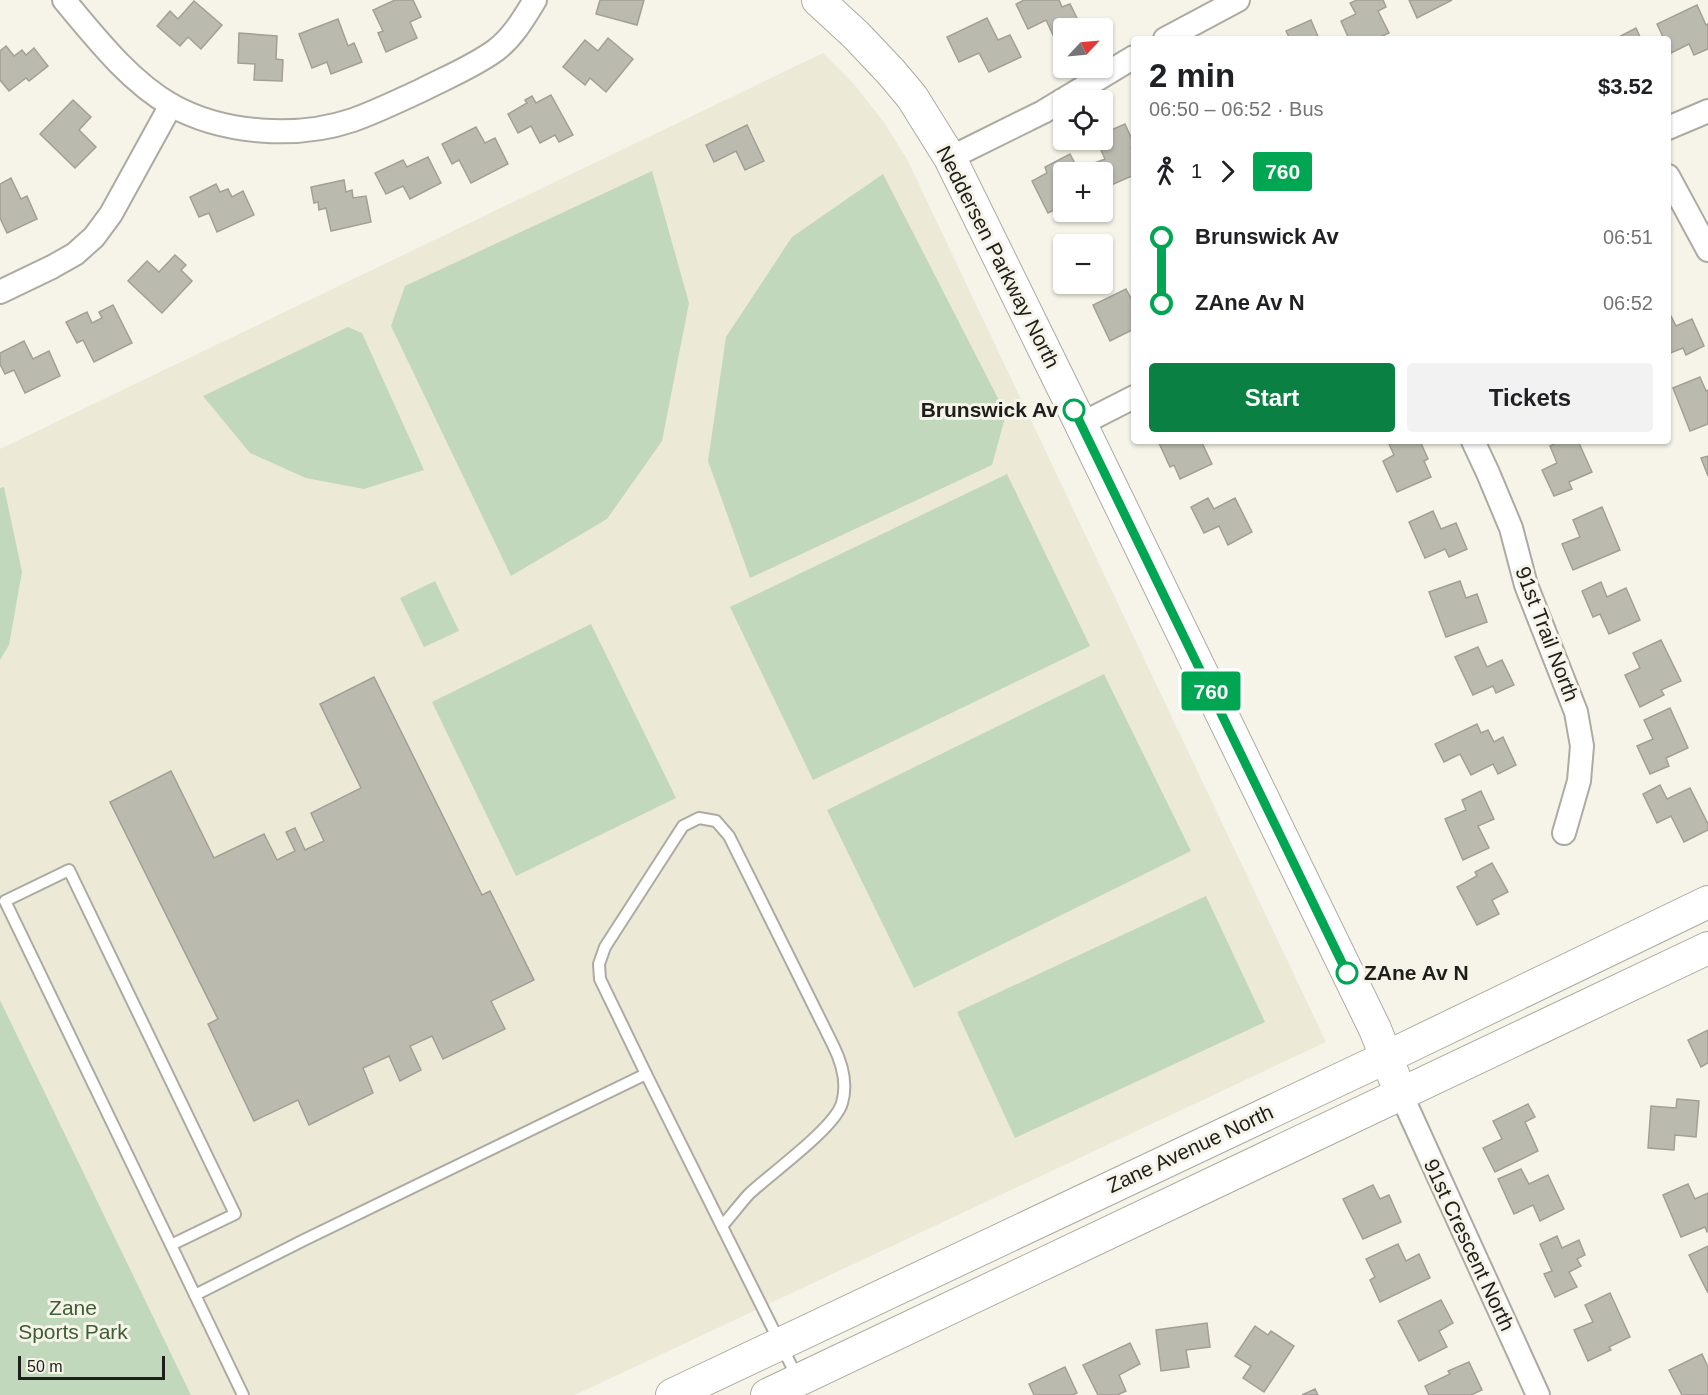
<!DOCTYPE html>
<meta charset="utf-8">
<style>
:root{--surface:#fff;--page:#f2f2f2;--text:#202124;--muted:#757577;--accent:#0b8043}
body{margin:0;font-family:Arial,sans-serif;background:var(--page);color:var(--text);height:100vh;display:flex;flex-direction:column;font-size:22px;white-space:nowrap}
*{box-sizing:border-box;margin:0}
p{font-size:20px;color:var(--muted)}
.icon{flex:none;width:33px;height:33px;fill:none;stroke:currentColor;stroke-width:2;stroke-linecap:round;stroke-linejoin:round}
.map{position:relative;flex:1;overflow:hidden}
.drawer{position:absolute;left:1131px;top:36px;width:540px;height:408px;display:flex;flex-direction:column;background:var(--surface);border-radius:6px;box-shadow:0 2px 4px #0004}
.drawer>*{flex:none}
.badge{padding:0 12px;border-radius:4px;font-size:21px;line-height:39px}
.needle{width:39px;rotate:64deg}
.buttons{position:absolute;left:1053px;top:18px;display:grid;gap:12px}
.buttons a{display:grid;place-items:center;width:60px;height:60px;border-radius:6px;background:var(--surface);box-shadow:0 2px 4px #0004;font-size:30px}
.scale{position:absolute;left:18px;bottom:15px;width:147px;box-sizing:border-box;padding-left:6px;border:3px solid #1e1e1a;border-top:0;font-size:16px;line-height:21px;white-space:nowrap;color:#1e1e1a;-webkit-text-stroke:4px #f6f4e9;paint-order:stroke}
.map>.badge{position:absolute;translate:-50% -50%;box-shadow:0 0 0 3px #fff}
.legs{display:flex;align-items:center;gap:9px;height:66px;padding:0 18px;font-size:20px}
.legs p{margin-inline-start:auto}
.headline{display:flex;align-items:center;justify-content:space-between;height:102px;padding:0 18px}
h1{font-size:33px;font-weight:800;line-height:45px}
.cta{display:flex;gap:12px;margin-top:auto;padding:12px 18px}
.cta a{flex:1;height:69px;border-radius:6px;background:var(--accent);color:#fff;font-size:24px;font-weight:800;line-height:69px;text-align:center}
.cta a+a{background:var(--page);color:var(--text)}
ul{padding:0 18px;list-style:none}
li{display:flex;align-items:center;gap:21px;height:66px;font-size:22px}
li i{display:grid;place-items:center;width:9px;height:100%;margin:0 8px;background:currentColor}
li i::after{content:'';width:15px;height:15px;margin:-8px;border:4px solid;border-radius:50%;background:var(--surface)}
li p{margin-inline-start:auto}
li:first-child i{background:linear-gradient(#0000 50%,currentColor 0)}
li:last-child i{background:linear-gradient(currentColor 50%,#0000 0)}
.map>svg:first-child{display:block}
.built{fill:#ece9d6}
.green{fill:#c2d8bd}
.building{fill:#bbbaaf;stroke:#a2a096;stroke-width:1.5}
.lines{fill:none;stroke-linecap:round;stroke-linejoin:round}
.lane-casing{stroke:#adaba1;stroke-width:14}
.street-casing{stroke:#adaba1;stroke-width:26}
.secondary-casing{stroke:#adaba1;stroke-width:34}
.lane{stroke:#fff;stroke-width:10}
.street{stroke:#fff;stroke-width:22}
.secondary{stroke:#fff;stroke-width:32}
.line-1-casing{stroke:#fff;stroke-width:14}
.line-1{stroke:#00a651;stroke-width:9}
.stop-1-dot{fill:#fff;stroke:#00a651;stroke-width:3}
.labels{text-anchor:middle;stroke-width:6;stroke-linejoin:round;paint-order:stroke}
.street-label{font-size:21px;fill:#1e1e1a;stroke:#f6f4e9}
.stop-label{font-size:21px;font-weight:bold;fill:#1e1e1a;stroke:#f6f4e9;text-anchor:end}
.park-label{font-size:21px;fill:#3b5e34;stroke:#f6f4e9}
</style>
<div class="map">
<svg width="1708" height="1395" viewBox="0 0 1708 1395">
<rect width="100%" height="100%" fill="#f6f4e9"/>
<!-- built -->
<polygon class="built" points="823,53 854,84 883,121 907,159 1326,1042 575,1395 191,1395 0,1000 0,449"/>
<!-- green -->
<g class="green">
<polygon points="652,171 689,303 662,441 607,519 511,576 391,326 405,286"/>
<polygon points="883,174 1006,414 992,465 750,578 708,461 726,337 792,237"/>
<polygon points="348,327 362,333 424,470 364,489 306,478 250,453 203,396"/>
<polygon points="1007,474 1090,646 813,780 730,607"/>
<polygon points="4,487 22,572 9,645 0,660 0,488"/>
<polygon points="435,581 459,631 424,647 400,598"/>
<polygon points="591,624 676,798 516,876 432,702"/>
<polygon points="1104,674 1191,851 914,988 827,810"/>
<polygon points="1206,896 1265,1022 1015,1138 957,1012"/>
<polygon points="0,1000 191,1395 0,1395"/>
</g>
<!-- building -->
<g class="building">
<polygon points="395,0 413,0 421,17 410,22 417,38 386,52 378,33 383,31 373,10"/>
<polygon points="600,0 644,0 637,25 596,14"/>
<polygon points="1024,0 1059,0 1062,7 1070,4 1080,24 1070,28 1064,28 1064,32 1054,37 1046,20 1028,29 1016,4"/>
<polygon points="1357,0 1383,0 1386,7 1378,11 1389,33 1376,39 1349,39 1341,21 1356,14 1350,3"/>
<polygon points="1409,0 1452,0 1417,18"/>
<polygon points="194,1 222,25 201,49 188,37 180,46 157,26 170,11 178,19"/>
<polygon points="1697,5 1706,25 1708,24 1708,49 1694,55 1689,44 1671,53 1668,48 1668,39 1664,39 1657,24"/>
<polygon points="987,18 998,40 1010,35 1021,57 989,72 979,53 959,62 947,37"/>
<polygon points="338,19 348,46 354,43 362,62 331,74 327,62 312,68 299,34"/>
<polygon points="1311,20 1319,39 1290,39 1286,31"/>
<polygon points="1636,28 1641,39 1615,39"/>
<polygon points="239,33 277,36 276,59 283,60 282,81 254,80 255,64 238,63"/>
<polygon points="608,38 633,59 606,92 590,78 585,85 563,67 585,40 598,51"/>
<polygon points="6,46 14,56 22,50 26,55 34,48 48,66 29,81 26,78 9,91 0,80 0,51"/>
<polygon points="551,95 573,135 559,142 555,135 540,143 531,126 518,133 508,114 527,103 525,100 532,96 536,103"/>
<polygon points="73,100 91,117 79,130 96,147 75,168 40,134"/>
<polygon points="1125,124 1134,144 1134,147 1131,148 1134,155 1134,175 1102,189 1102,172 1095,172 1092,164 1105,159 1100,148 1105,145 1102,134"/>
<polygon points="747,125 764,161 745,170 736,151 714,162 706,145"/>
<polygon points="476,127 485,143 495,138 508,164 471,183 459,160 452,164 442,144"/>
<polygon points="1070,154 1079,171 1075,172 1064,172 1064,205 1048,213 1032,181 1047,173 1045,167"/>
<polygon points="428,157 441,183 410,199 403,186 386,194 375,173 403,160 407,167"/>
<polygon points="11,178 21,199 27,196 37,219 7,233 0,218 0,184"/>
<polygon points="344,180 346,192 352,190 353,198 366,196 371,222 331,231 326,208 319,210 318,202 314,203 311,187"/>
<polygon points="216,184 220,192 228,189 232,197 243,191 254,215 217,232 209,213 199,217 190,197"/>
<polygon points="175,255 186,265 181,270 192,281 162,313 128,281 147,261 159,272"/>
<polygon points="1126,289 1134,304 1134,329 1110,341 1093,305"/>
<polygon points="113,305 132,343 94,362 83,340 77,343 66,322 87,312 92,323 102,318 99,312"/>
<polygon points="1668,310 1676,326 1692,319 1704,346 1686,355 1683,348 1668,354"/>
<polygon points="24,341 33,359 49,351 60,376 25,393 14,370 5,374 0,364 0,353"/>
<polygon points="1700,377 1706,391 1708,390 1708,424 1690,431 1673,388"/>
<polygon points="1158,441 1201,441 1212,464 1180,479 1174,465 1170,467"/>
<polygon points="1396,441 1420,441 1428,459 1424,461 1431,477 1397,492 1383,461 1394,455 1389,444"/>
<polygon points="1561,441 1578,441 1592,472 1569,482 1572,489 1554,496 1542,470 1557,463 1550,446"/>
<polygon points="1708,456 1708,476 1701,458"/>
<polygon points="1208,498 1214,509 1235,498 1252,532 1228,545 1219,526 1204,533 1191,507"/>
<polygon points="1602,507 1620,550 1573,570 1562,544 1580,537 1573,520"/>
<polygon points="1433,511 1441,529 1456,523 1467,549 1449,557 1445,549 1425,558 1409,522"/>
<polygon points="1460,581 1466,598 1477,594 1487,622 1446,637 1429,592"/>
<polygon points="1601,582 1607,597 1626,588 1640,620 1609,634 1600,614 1593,617 1582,591"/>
<polygon points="1661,640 1681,681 1661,690 1664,695 1640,707 1625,675 1640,668 1633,653"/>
<polygon points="1478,647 1487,667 1502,660 1514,685 1496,693 1493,686 1473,695 1455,657"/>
<polygon points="374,677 482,895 490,891 534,980 491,1001 505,1029 443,1059 432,1036 410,1046 421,1070 400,1081 389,1056 363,1068 373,1093 309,1125 298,1100 254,1121 208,1024 218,1019 110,802 171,771 214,858 264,834 277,860 295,851 286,832 295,828 305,850 324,841 311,813 361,788 320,704"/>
<polygon points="1670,708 1688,748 1666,758 1669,766 1650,774 1637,746 1653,739 1644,720"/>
<polygon points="1477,724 1481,733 1488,730 1494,742 1503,737 1516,765 1498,774 1493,764 1471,775 1460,754 1444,762 1435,744"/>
<polygon points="1660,785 1667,799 1690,788 1708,824 1708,830 1684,842 1671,816 1657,823 1643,794"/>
<polygon points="1481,791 1494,819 1478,826 1489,848 1463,860 1445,819 1466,810 1462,800"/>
<polygon points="1492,863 1508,892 1492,900 1499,914 1477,925 1457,887 1477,876 1475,872"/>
<polygon points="1708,1030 1708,1063 1701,1067 1688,1040"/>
<polygon points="1677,1099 1699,1101 1696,1137 1675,1135 1674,1150 1648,1148 1651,1106 1676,1108"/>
<polygon points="1528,1104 1535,1117 1525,1122 1538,1151 1495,1172 1483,1148 1502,1139 1493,1121"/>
<polygon points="1521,1169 1529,1184 1548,1175 1564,1209 1540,1221 1533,1205 1514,1214 1498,1179"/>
<polygon points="1688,1184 1695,1199 1708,1193 1708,1231 1707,1232 1705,1227 1681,1237 1663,1195"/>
<polygon points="1373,1185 1380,1199 1389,1195 1401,1222 1363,1239 1343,1199"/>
<polygon points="1557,1236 1562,1248 1579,1240 1585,1255 1577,1259 1581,1266 1569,1272 1577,1287 1555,1297 1544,1274 1552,1271 1540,1244"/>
<polygon points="1398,1244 1406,1261 1419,1254 1430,1278 1380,1302 1370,1280 1375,1277 1366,1259"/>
<polygon points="1708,1246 1708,1293 1689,1255"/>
<polygon points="1610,1293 1630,1337 1609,1347 1611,1350 1588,1361 1574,1330 1593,1322 1585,1305"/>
<polygon points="1441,1300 1453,1323 1439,1331 1447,1347 1419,1361 1398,1321"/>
<polygon points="1207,1323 1210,1347 1186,1350 1189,1367 1161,1371 1156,1330"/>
<polygon points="1255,1326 1268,1335 1271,1331 1294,1346 1264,1392 1243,1378 1251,1366 1235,1356"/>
<polygon points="1130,1343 1140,1364 1119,1375 1126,1391 1117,1395 1098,1395 1083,1365"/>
<polygon points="1702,1354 1708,1367 1708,1395 1682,1395 1669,1370"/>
<polygon points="1469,1362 1482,1390 1471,1395 1429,1395 1425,1386 1450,1374 1448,1371"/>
<polygon points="1065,1367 1077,1393 1073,1395 1034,1395 1029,1384"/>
<polygon points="1315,1389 1318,1395 1302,1395"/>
</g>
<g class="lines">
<!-- lane casing -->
<g class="lane-casing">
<g id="lane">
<path d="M646,1074l-46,-95 -1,-15 6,-17 78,-121 16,-8 17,3 13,15 104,209c9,18 15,38 9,58 -7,25 -72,71 -93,91 -9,10 -18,22 -27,32"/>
<polyline points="171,1245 235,1214 69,870 5,901 171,1245 195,1295"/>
<polyline points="243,1395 195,1295 304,1240 646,1074 798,1379"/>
</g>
</g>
<!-- street casing -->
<g class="street-casing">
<g id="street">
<path d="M64,0c31,37 65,81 107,105 52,29 126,34 182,15 23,-8 45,-19 67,-29 25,-13 53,-24 76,-41 17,-13 28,-32 39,-50"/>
<polyline points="1165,39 1238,0"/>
<polyline points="1668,128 1708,111"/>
<polyline points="950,158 1043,112 1134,57"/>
<polyline points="1668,176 1708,250"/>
<polyline points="0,292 52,267 75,254 94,237 111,214 171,105"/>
<polyline points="1081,424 1134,397"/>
<polyline points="1473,441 1488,473 1511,528 1526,585 1576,712 1582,746 1579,781 1564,833"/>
<polyline points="1401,1094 1538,1395"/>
</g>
</g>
<!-- secondary casing -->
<g class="secondary-casing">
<g id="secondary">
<polyline points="818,0 856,35 891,72 912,97 950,158 1071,404 1375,1029 1401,1094"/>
<polyline points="672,1395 1387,1057 1708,902"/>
<polyline points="767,1395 1708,948"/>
</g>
</g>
<!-- lane -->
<use href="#lane" class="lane"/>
<!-- street -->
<use href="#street" class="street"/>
<!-- secondary -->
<use href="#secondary" class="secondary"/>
</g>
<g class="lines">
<!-- line-1 casing -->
<g class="line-1-casing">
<polyline id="line-1" points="1074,410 1347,973"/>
</g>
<!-- line-1 -->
<use href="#line-1" class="line-1"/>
</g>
<!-- markers -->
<g class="stop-1-dot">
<circle cx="1074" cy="410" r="10"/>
<circle cx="1347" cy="973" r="10"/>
</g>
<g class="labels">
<!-- street labels -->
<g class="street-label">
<text transform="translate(998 257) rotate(63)" y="7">Neddersen Parkway North</text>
<text transform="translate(1547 634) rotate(69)" y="7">91st Trail North</text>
<text transform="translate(1190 1149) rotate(-25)" y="7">Zane Avenue North</text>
<text transform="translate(1469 1245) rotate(65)" y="7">91st Crescent North</text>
</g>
<!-- stop labels -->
<g class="stop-label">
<text x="1058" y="417">Brunswick Av</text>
<text x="1364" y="980" text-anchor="start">ZAne Av N</text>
</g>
<!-- park labels -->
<g class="park-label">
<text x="73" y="1315">Zane<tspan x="73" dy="24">Sports Park</tspan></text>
</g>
</g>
</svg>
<div class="buttons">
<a><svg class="needle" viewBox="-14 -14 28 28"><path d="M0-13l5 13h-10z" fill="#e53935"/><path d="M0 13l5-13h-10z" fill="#757577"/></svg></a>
<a><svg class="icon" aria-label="locate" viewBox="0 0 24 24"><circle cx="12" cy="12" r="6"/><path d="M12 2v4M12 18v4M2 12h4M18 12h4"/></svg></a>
<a>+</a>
<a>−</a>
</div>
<div class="scale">50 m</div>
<b class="badge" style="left:1211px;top:691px;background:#00a651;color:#fff">760</b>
<section class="drawer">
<div class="headline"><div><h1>2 min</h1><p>06:50 – 06:52 · Bus</p></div><b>$3.52</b></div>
<div class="legs"><svg class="icon" aria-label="walk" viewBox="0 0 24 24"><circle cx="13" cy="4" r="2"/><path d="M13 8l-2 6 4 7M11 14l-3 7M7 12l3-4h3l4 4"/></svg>1<svg class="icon" aria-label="forward" viewBox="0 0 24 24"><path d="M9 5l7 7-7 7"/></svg><b class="badge" style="background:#00a651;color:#fff">760</b></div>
<ul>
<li><i style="color:#00a651"></i><b>Brunswick Av</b><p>06:51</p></li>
<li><i style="color:#00a651"></i><b>ZAne Av N</b><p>06:52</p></li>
</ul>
<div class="cta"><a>Start</a><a>Tickets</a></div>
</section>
</div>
